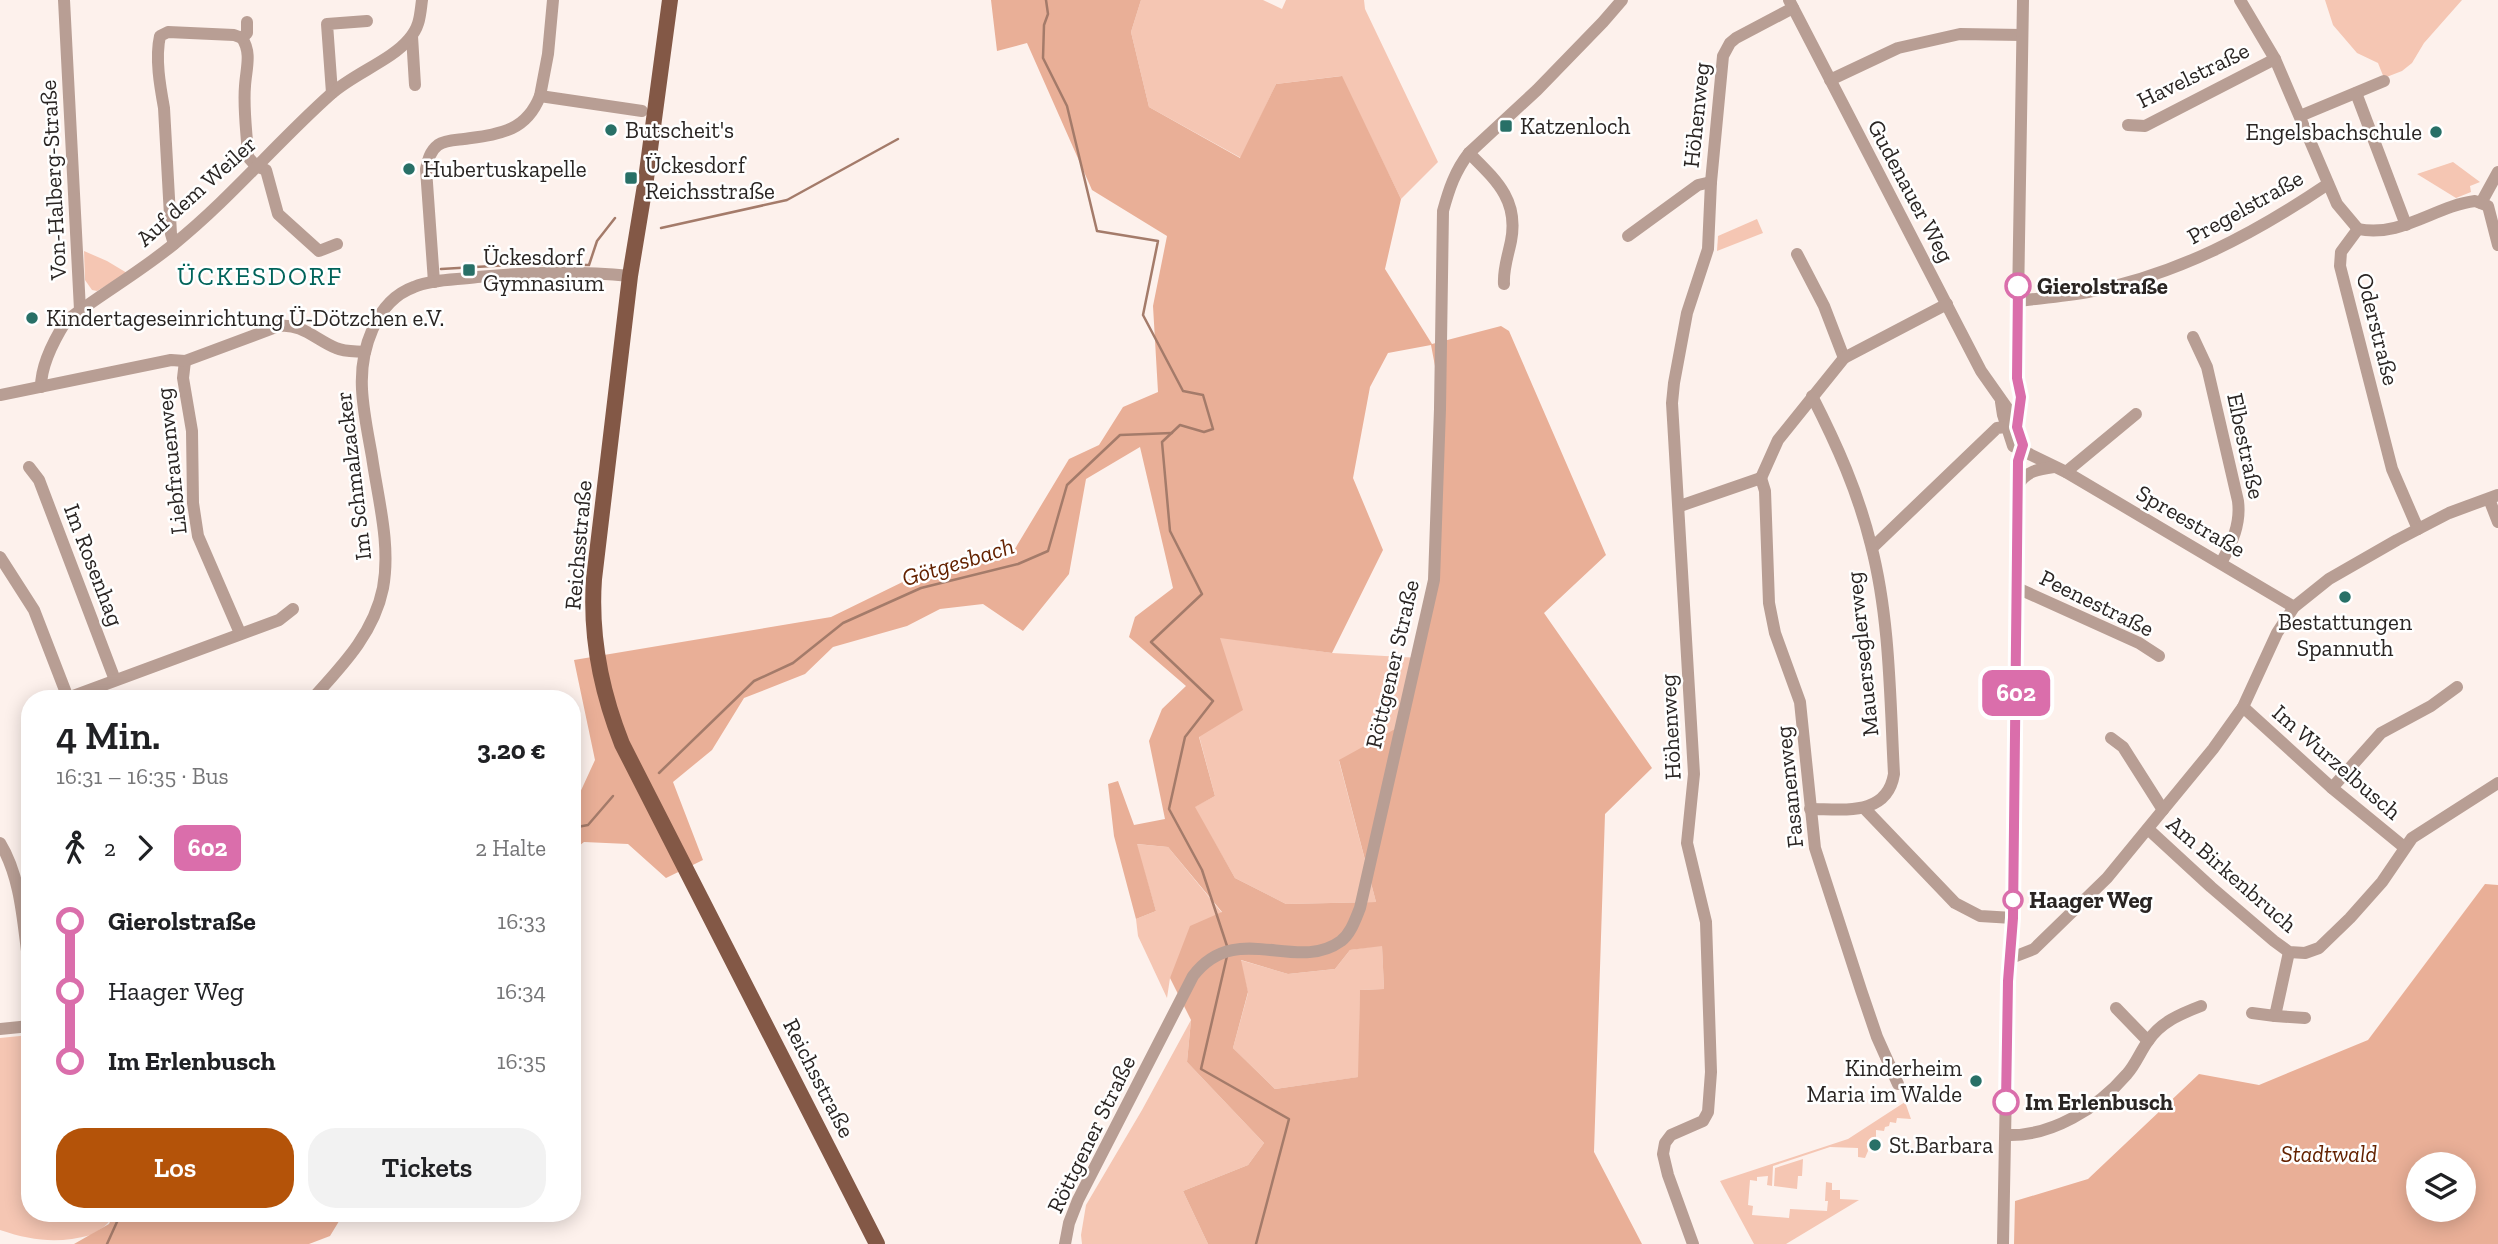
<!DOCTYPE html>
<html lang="de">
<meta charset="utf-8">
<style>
:root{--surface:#fff;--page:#f2f2f2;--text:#202124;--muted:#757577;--accent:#b45309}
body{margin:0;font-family:"Zilla Slab",serif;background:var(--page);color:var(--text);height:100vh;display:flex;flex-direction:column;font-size:26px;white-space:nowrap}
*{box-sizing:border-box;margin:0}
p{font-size:23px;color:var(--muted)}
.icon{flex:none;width:38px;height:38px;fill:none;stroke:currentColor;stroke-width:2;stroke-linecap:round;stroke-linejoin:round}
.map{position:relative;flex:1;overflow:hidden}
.drawer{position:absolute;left:21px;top:690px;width:560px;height:532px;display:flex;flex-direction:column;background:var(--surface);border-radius:28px;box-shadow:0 4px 18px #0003}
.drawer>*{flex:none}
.badge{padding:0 14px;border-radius:10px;font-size:24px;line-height:46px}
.buttons{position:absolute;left:2406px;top:1152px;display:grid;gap:14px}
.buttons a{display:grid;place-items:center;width:70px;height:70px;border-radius:50%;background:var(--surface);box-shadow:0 4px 18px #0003;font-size:35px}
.map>.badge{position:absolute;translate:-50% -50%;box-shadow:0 0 0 4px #fff}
.legs{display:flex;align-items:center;gap:10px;height:77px;padding:0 35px;font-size:23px}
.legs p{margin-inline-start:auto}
.overview{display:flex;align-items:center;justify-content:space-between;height:119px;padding:0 35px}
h1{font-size:38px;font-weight:600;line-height:52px}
.action{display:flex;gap:14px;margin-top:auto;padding:14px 35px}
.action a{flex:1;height:80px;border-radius:28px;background:var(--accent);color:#fff;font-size:28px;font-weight:600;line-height:80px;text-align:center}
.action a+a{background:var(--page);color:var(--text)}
ul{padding:0 35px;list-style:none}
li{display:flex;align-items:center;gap:24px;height:70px;font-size:26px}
li i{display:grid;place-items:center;width:10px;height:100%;margin:0 9px;background:currentColor}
li i::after{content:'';width:18px;height:18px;margin:-9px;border:5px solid;border-radius:50%;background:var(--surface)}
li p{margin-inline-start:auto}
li:first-child i{background:linear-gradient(#0000 50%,currentColor 0)}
li:last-child i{background:linear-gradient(currentColor 50%,#0000 0)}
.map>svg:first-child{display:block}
.green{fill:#f5c6b3}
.forest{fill:#e9af97;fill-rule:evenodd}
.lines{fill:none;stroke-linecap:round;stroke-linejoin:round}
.stream{stroke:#a47b6a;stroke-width:2.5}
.minor{stroke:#b89e94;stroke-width:12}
.major{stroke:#835846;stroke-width:16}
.line-1-casing{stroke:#fff;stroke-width:16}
.line-1{stroke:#da6eab;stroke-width:10}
.poi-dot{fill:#287067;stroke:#fff;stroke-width:2.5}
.stop-1-dot{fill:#fff;stroke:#da6eab;stroke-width:3.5}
.labels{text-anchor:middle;stroke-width:5;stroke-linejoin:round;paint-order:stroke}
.street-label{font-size:23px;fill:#2a2523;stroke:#fff}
.poi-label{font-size:23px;fill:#2a2523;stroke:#fff;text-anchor:start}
.stop-label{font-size:23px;font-weight:bold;fill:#2a2523;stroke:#fff;text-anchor:start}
.park-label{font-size:23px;font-style:italic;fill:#642200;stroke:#fff}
.water-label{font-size:24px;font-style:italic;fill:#642200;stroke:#fff}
.quarter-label{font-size:26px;letter-spacing:2px;fill:#00635a;stroke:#fff}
</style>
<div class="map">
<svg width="2498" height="1244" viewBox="0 0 2498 1244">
<rect width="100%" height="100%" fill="#fdf1ec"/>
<!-- green -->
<g class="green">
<polygon points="1141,0 1263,0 1282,9 1286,0 1364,0 1365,9 1438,162 1401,199 1341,76 1276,84 1241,158 1149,107 1131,32"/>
<polygon points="2325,0 2462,0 2424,43 2412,63 2402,71 2384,78 2378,63 2357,53 2333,25"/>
<polygon points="2453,162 2480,182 2470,186 2471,192 2456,198 2417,174"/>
<polygon points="1757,219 1763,233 1717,251 1718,236"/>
<polygon points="84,251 107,261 127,273 97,291 92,290 85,280"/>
<polygon points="1219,637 1332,653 1420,658 1406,724 1339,761 1376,902 1286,904 1235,878 1194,807 1215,796 1199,736"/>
<polygon points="1136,844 1168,847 1222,913 1170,978 1167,998 1138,936 1136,919 1156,911"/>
<polygon points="1382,945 1384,989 1360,990 1359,1077 1275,1089 1233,1048 1248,993 1240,960 1288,974 1335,969 1350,950"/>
<polygon points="1191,1020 1187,1062 1264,1143 1248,1165 1183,1191 1208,1244 1082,1244 1081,1235 1086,1205 1142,1110"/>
<path d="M30,1035v178h84c-5,12 -12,15 -23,22 -33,9 -58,6 -91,-5v-192z"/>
<polygon points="1905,1102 1911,1119 1897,1118 1896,1123 1890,1122 1889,1126 1885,1127 1884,1131 1876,1130 1876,1137 1871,1138 1867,1144 1868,1151 1865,1158 1858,1157 1858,1148 1830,1147 1773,1166 1772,1186 1767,1185 1768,1176 1757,1177 1757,1181 1750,1180 1748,1205 1753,1206 1752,1215 1789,1218 1790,1209 1827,1211 1828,1201 1825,1201 1826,1182 1832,1183 1832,1190 1840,1190 1840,1199 1859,1200 1786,1244 1754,1244 1720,1181 1848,1139"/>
<polygon points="1803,1159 1802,1176 1798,1176 1797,1189 1774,1186 1775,1168"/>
</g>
<!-- forest -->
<g class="forest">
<path d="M991,0h150l-10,32 18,75 91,51 36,-74 66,-8 59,123 -16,70 47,75 69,-18 8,5 97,224 -62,58 108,155 -47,46 -11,338 48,92h-434l-25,-53 65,-26 16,-22 -77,-81 4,-42 -21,-42 20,-52 32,-14 -54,-65 -31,-3 19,67 -20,8 -22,-83 -6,-52 10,-3 16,44 31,-6 -16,-78 13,-32 24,-23 -57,-49 6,-20 38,-29 -33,-141 -54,32 -17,95 -46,57 -40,-27 -43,5 -33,17 -74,21 -28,27 -61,24 -32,52 -39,32 30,78 -37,18 -38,-34 -44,-2 -9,7 5,21 -8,4v-64l23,-50 -21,-100 257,-43 90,-44 89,-16 59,-98 30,-14 24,-38 35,-15 -5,-86 14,-70 -75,-46 -65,-147 -30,8zM1431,345l11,58 -4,173 -32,147 -67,37 37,142 -90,2 -51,-26 -40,-71 20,-11 -16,-59 44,-27 -23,-72 112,15 51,-103 -30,-72 17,-91 18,-34zM1382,946l2,43 -24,1 -2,87 -83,12 -42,-41 15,-56 -7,-32 47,14 47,-5 15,-19z"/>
<path d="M2485,884l13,1v359h-484l1,-43 73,-22 111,-105 60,11 109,-45zM2418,1164h46v45h-46z"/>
<polygon points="114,1213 344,1213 330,1236 309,1244 74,1244 109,1224"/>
</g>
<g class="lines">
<!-- stream -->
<g class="stream">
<polyline points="1046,0 1048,14 1044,25 1043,58 1067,106 1097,231 1158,241 1143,315 1183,391 1203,395 1213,429 1204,432 1180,425 1162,442 1170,531 1202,594 1151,642 1213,701 1185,737 1169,809 1202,870 1227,946"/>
<polyline points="661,228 787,200 898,139"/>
<polyline points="441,269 526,264 589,265 597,241 615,218"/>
<polyline points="659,773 754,681 793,663 843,623 921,588 1018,564 1048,551 1067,485 1120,435 1172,433"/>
<polyline points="572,828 588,825 613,796"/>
<polyline points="1227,956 1201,1069 1289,1119 1256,1244"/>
<polyline points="107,1244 121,1213"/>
</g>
<!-- minor -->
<g class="minor">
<polyline points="64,0 80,310"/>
<polyline points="1789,0 1981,371 2012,415 2023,445 2018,462 2013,918 2008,981 2003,1244"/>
<polyline points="2240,0 2275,59 2337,204 2358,229"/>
<path d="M247,22v11l-5,5c10,15 4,31 3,48 -2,23 2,48 3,71l8,9 10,4 12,44 41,37 18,-7"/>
<polyline points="412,36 415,85"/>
<polyline points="1830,80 1898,48 1960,34 2022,35"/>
<polyline points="332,93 327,24 367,21"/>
<polyline points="2356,93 2406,225"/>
<polyline points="540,96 548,54 553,0"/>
<polyline points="2300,116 2384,81"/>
<polyline points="2128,125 2145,126 2275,59"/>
<path d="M1469,153c27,27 50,47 42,88 -3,15 -8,28 -7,43"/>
<polyline points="2481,203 2498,172"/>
<polyline points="2358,229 2341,252 2340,266 2392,469 2418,529"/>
<path d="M2358,229c43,9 77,-23 117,-28l13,5 10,39"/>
<polyline points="1628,236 1698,185 1711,182"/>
<path d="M174,244l-3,-10 -7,-126c-4,-22 -9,-50 -4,-72l8,-4 66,3 8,3"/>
<polyline points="1797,254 1824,306 1844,358"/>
<path d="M434,282l-8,-113c2,-9 4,-18 12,-24 7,-5 18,-5 26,-6 35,-5 62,-7 76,-43l102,15"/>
<path d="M2018,301c24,-3 47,-5 70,-9 89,-17 166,-58 240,-108"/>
<path d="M2193,337l14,30 31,134c3,23 -6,42 -17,62"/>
<polyline points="185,361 183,378 192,431 193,503 198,536 240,633"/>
<path d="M41,387c0,-23 13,-47 25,-66 35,-27 74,-49 108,-77 56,-45 103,-102 157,-150 22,-20 61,-34 78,-55 11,-12 11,-24 13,-39"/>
<path d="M0,395l171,-35 14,1 94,-35c23,-3 37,14 57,22 9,4 20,3 29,4"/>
<polyline points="2001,402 2003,415 2013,446 2066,472 2294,607"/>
<polyline points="2018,423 2021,397 2017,362 2023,0"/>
<polyline points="29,467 39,480 115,680"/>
<polyline points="2066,472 2136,414"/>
<polyline points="1761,478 1765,491 1769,603 1775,633 1800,702 1815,848 1861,990 1877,1037 1898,1084"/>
<polyline points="1761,478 1778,440 1844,358 1947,304"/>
<path d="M2018,485c8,-14 21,-16 36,-18"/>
<polyline points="2489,499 2498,522"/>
<polyline points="1680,506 1761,478"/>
<polyline points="1872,548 1997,428 2013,426"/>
<polyline points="0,557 34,610 68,698 279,620 293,609"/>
<polyline points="2017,588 2139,643 2159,656"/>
<path d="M313,698c30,-33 61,-65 70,-110 8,-43 -5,-89 -11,-131 -4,-23 -9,-46 -10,-68 -2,-38 13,-88 52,-102 19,-8 43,-7 63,-10 52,-5 101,-6 153,-1"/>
<polyline points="2243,707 2332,788 2404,847"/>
<polyline points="2111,738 2123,747 2163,810"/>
<polyline points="2332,788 2381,733 2431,706 2457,687"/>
<path d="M1810,809c33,0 77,8 84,-35 -4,-75 -4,-156 -23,-229 -13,-53 -34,-100 -59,-149"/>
<polyline points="1865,809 1955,903 1980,916 2013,918"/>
<polyline points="2148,829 2211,887 2274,941 2289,952 2305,953 2319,948 2350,918 2382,882 2412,838 2498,783"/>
<path d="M0,843c22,36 23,83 29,123"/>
<polyline points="2011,958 2034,949 2107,878 2213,749 2243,707 2277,633 2294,607 2329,579 2397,540 2449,513 2498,495"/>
<polyline points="2116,1008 2148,1041"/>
<polyline points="2252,1013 2275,1016 2289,952"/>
<polyline points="2275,1016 2305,1018"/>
<polyline points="0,1029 30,1026"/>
<path d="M2006,1135c45,2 92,-27 121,-61 9,-10 13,-22 21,-33 13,-19 32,-27 53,-35"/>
<path d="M1065,1244l4,-21 9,-23 115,-224c43,-57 103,-2 148,-35 10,-8 14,-21 19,-33l74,-328 6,-171 3,-198c6,-22 12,-40 26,-58l68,-63 66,-68 19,-22"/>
<polyline points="1693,1244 1668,1175 1663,1154 1665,1143 1671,1135 1703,1121 1708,1112 1711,1072 1706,922 1687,843 1694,774 1672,403 1674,383 1687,313 1708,249 1711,182 1723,56 1730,43 1736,38 1793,8"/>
</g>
<!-- major -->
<path class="major" d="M670,0l-24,179 -16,97 -36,303c-4,57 7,112 28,165l255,500"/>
</g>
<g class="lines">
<!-- line-1 casing -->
<g class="line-1-casing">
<polyline id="line-1" points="2006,1102 2008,981 2013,918 2018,461 2023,445 2017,427 2021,397 2017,378 2018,286"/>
</g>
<!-- line-1 -->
<use href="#line-1" class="line-1"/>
</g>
<!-- markers -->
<g class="poi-dot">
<rect x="1499" y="119" width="14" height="14" rx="3.5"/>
<circle cx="611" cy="130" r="7"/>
<circle cx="2436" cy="132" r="7"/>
<circle cx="409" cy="169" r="7"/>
<rect x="624" y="171" width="14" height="14" rx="3.5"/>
<rect x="462" y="263" width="14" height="14" rx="3.5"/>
<circle cx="32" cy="318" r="7"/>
<circle cx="2345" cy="597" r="7"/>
<circle cx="1976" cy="1081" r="7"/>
<circle cx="1875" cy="1145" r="7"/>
</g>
<g class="stop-1-dot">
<circle cx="2018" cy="286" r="12"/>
<circle cx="2013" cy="900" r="9"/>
<circle cx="2006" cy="1102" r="12"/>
</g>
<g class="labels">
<!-- street labels -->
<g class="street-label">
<text transform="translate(2193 75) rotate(-26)" y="8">Havelstraße</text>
<text transform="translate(1696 115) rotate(-84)" y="8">Höhenweg</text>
<text transform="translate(53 180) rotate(-93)" y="8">Von-Halberg-Straße</text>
<text transform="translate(196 191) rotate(-42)" y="8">Auf dem Weiler</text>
<text transform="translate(1911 191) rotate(62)" y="8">Gudenauer Weg</text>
<text transform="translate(2245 207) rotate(-29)" y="8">Pregelstraße</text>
<text transform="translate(2378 329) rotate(76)" y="8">Oderstraße</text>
<text transform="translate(2246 446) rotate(78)" y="8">Elbestraße</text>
<text transform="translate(171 461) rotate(-96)" y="8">Liebfrauenweg</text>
<text transform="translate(353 476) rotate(-97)" y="8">Im Schmalzacker</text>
<text transform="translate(2191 521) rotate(30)" y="8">Spreestraße</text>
<text transform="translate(578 545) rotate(-85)" y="8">Reichsstraße</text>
<text transform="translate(94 565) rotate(69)" y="8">Im Rosenhag</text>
<text transform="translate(2097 603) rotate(26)" y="8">Peenestraße</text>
<text transform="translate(1862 654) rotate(-96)" y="8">Mauerseglerweg</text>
<text transform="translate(1392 664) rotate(-77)" y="8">Röttgener Straße</text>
<text transform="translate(1670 727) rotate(-93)" y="8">Höhenweg</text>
<text transform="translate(2337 762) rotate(41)" y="8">Im Wurzelbusch</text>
<text transform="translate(1789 787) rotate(-96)" y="8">Fasanenweg</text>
<text transform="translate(2232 874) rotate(41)" y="8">Am Birkenbruch</text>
<text transform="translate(819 1078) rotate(63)" y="8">Reichsstraße</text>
<text transform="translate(1091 1134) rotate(-64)" y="8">Röttgener Straße</text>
</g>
<!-- poi labels -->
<g class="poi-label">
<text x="1520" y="134">Katzenloch</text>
<text x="625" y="138">Butscheit's</text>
<text x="2422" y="140" text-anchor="end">Engelsbachschule</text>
<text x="645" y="173">Ückesdorf<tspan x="645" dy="26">Reichsstraße</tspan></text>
<text x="423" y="177">Hubertuskapelle</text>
<text x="483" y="265">Ückesdorf<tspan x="483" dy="26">Gymnasium</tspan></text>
<text x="46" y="326">Kindertageseinrichtung Ü-Dötzchen e.V.</text>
<text x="2345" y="630" text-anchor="middle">Bestattungen<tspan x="2345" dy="26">Spannuth</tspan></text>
<text x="1962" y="1076" text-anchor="end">Kinderheim<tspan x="1962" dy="26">Maria im Walde</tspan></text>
<text x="1889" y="1153">St.Barbara</text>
</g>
<!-- stop labels -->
<g class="stop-label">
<text x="2037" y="294">Gierolstraße</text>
<text x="2029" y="908">Haager Weg</text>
<text x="2025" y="1110">Im Erlenbusch</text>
</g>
<!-- park labels -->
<g class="park-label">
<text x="2329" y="1162">Stadtwald</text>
</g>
<!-- water labels -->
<g class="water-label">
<text transform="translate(958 562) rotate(-17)" y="8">Götgesbach</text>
</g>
<!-- quarter labels -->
<g class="quarter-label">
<text x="260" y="285">ÜCKESDORF</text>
</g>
</g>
</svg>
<div class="buttons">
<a><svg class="icon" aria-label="layers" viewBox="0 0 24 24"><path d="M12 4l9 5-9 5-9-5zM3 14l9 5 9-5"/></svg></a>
</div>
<b class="badge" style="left:2016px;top:693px;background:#da6eab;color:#fff">602</b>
<section class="drawer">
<div class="overview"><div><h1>4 Min.</h1><p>16:31 – 16:35 · Bus</p></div><b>3.20 €</b></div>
<div class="legs"><svg class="icon" aria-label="walk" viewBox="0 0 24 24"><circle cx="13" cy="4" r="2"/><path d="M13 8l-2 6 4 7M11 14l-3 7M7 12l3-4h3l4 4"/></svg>2<svg class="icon" aria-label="forward" viewBox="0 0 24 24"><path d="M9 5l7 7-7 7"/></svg><b class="badge" style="background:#da6eab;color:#fff">602</b><p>2 Halte</p></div>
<ul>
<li><i style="color:#da6eab"></i><b>Gierolstraße</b><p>16:33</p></li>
<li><i style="color:#da6eab"></i><span>Haager Weg</span><p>16:34</p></li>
<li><i style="color:#da6eab"></i><b>Im Erlenbusch</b><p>16:35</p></li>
</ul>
<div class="action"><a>Los</a><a>Tickets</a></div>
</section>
</div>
